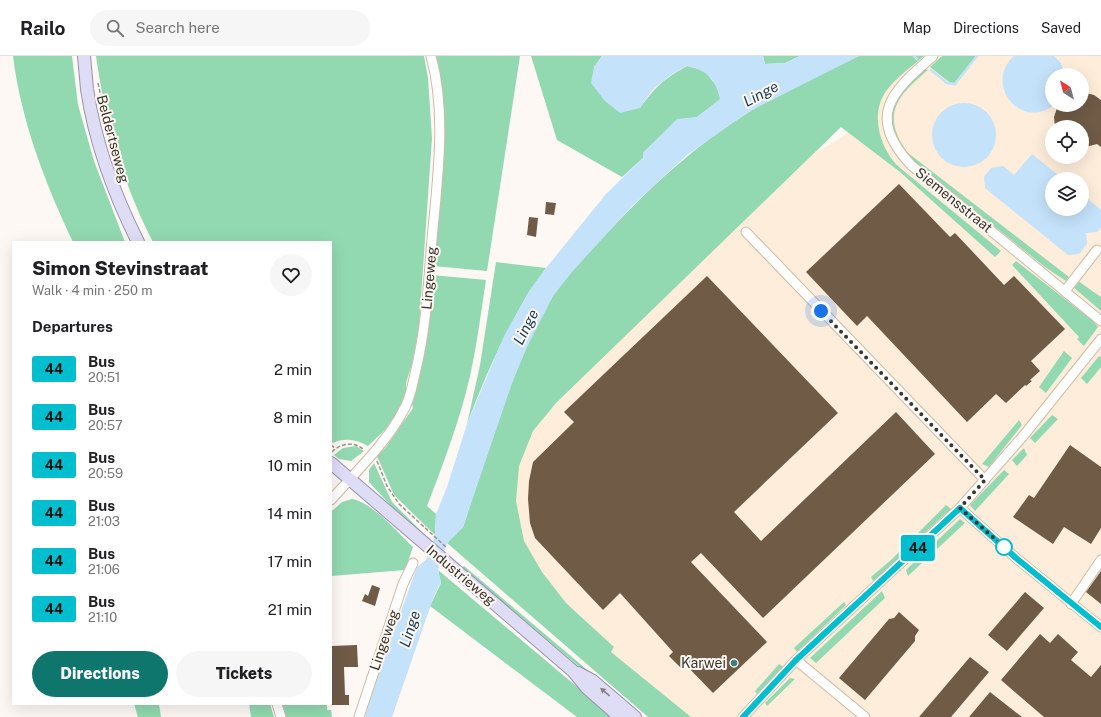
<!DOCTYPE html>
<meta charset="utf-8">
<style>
:root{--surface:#fff;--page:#f6f6f6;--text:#202124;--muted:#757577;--line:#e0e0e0;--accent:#0f766e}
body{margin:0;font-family:"Public Sans",sans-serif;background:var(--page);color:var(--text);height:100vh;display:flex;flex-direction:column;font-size:15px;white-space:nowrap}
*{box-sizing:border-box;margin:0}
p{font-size:13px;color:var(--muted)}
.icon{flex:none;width:22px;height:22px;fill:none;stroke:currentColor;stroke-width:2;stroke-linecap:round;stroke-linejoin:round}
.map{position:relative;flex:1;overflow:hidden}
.sheet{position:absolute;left:12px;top:185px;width:320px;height:464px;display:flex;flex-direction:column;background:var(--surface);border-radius:0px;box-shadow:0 4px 16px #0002}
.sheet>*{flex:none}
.badge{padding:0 8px;border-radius:3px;font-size:14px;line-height:26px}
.needle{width:26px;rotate:324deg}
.buttons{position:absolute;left:1045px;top:12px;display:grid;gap:8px}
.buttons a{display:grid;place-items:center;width:44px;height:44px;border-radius:50%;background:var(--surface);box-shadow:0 4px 16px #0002;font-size:20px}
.you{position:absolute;width:20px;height:20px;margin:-10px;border:3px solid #fff;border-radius:50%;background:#1a73e8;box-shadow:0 0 0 6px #1a73e833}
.map>.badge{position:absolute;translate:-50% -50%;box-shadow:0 0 0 2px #fff}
h2{padding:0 20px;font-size:15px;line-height:36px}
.round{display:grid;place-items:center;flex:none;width:42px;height:42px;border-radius:21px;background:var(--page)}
.summary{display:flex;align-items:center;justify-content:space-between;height:68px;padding:0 20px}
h1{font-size:19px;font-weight:800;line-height:30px}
.action{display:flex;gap:8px;margin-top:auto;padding:8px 20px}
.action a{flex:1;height:46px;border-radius:24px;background:var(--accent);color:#fff;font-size:16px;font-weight:800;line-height:46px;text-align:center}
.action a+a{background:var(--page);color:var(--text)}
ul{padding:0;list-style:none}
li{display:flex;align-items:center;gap:12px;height:48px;padding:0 20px}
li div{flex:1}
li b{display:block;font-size:15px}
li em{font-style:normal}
li .badge{min-width:44px;font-weight:700;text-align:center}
header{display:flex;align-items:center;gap:24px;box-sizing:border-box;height:56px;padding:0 20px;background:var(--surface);border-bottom:1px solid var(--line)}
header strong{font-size:19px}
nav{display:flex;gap:22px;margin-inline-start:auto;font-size:14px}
.search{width:280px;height:36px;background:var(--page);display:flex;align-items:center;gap:10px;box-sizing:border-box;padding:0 14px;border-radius:22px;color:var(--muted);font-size:15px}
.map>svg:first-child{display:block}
.built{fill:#feedda;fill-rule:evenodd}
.green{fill:#92d9b1}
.water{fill:#c4e2fa}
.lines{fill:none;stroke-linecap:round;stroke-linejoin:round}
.stream{stroke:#c4e2fa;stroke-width:2.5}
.building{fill:#6f5b46}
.minor-casing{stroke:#d1bba3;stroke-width:11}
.major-casing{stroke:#9992ab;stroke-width:14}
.path{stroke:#9b948d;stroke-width:1.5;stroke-dasharray:4 2;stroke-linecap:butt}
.minor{stroke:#fff;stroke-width:9}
.major{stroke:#dfdcf6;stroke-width:12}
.oneway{fill:#868086}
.line-casing{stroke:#fff;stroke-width:9}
.line{stroke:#00becd;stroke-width:6}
.walk{stroke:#3d342a;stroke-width:4;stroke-dasharray:0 7.2}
.stop-dot{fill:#fff;stroke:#00becd;stroke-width:2}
.poi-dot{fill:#377f80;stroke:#fdf8f3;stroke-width:1.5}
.labels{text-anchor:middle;stroke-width:4;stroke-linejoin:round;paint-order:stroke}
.street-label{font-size:14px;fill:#3d342a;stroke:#fdf8f3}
.poi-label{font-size:14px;fill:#3d342a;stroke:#fdf8f3;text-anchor:end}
.water-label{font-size:15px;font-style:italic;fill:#1a3d54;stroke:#fdf8f3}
</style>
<header>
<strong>Railo</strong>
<div class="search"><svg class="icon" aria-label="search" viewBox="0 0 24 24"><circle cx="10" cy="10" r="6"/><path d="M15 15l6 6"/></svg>Search here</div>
<nav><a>Map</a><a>Directions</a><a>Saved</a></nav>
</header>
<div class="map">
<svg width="1101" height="661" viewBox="0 0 1101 661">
<rect width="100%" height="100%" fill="#fdf8f3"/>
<!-- built -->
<path class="built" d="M917,0h184v661h-453l-169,-151 50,-139 247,-251 68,-40zM1052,19h30v30h-30zM1052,71h30v30h-30zM1052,123h30v30h-30z"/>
<!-- green -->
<g class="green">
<path d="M13,0h59l6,49 16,56 31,81h-52c-28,-59 -52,-121 -60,-186z"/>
<path d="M96,0h328l4,22 4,60 -13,189 -7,37 -6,19v14l-4,8 -15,23 -19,18c-10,-6 -24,-9 -35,-3l-2,-2v-199h-178c-30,-58 -48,-122 -57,-186z"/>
<polygon points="435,0 520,0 487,215 433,210 441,87"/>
<path d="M531,0h71l-8,11 46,41c14,-20 25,-30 47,-42l17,4 14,18 3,11 -24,18 -20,3 -34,33v5l-21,19 -65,-37z"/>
<polygon points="763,0 800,0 785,7 765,8"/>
<path d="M859,0h65c-13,11 -27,21 -37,34 -18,23 -7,59 12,77l102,84 -6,6 -95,-85 -59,-45 -285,276 -23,28 -14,35 -3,35 8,40 18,31 24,31 48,44 -3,5 80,65h-43l-201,-174 16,-16c26,-77 48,-160 90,-231 13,-22 39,-47 57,-66 42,-45 87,-86 139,-118 35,-22 74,-38 110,-56z"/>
<polygon points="942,0 976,0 953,29 930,11"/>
<path d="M924,13l4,1c-31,26 -48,45 -20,83l161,124 -3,4 -21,-14 -138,-111 -16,-30v-17l14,-24z"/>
<polygon points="1016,205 1092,264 1098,271 1084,290 1077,283 1079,281 1012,209"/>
<path d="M496,206l50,6c-35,48 -58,101 -79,156l13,-59z"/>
<path d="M432,219l54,5c-5,32 -9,65 -16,96 -10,44 -27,88 -43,130l9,8 -1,21 -41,-40 -17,-39 9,-9 27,-39c-4,-13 2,-20 6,-32 9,-33 10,-67 13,-101z"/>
<polygon points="1078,225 1101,241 1101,255 1073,231"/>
<polygon points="1064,295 1072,302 1046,337 1039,331"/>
<polygon points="1099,300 1101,301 1101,311 1087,328 1081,322"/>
<polygon points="1052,359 1058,363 1035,387 1030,382"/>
<polygon points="1019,364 1022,369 989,411 982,408"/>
<polygon points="356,390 364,395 351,405 339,403 334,399 343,392"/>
<polygon points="1024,392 1027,399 1017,410 1012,404"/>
<polygon points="374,407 392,446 430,484 396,455 369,426 369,414"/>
<polygon points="1004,414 1009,418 975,455 970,449"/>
<path d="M352,443c20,3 46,34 61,48l-8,23 -74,6v-64l11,-10z"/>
<path d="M946,449l5,4c-27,23 -50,50 -78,72l-2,-4 20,-17z"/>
<polygon points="960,463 965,467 908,520 906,514"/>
<polygon points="464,510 643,661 639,661 462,512"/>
<polygon points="438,514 613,661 577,661 430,550 441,527"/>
<polygon points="882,535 885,542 816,607 810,602"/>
<polygon points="844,546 846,549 797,596 794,592"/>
<polygon points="779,608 784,611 757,638 755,635"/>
<polygon points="790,622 795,623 767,650 765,647"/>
<polygon points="134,648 159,648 161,661 138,661"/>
<polygon points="249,648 270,648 274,661 251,661"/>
<polygon points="279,648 327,648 327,654 331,654 332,661 283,661"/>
</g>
<!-- water -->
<g class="water">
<path d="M602,0h161l2,8 20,-1 15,-7h59l-109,55 -63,44 -55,51 -60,66 -19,24 -27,53 -14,34 -49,144 -16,16 -9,27 3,12 -7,14 -42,121h-27l10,-34 42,-116 9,-7 9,-25 1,-21 11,-27 20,-63 37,-88 25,-45 17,-23 60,-74 37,-36v-5l34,-34 20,-2 23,-18c-5,-21 -12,-28 -33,-33l-16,9 -19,15 -12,18 -20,5 -15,-12 -14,-18 3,-16z"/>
<path d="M1014,0h40l7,7 4,12h-13v30h2c-33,26 -71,-21 -40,-49z"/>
<circle cx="964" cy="79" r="32"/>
<polygon points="1032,98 1063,123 1052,123 1052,153 1082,153 1082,138 1101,154 1101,171 1097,176 1086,177 1087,188 1079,198 1068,199 985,132 984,121 991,112 1003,110 1014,119"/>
</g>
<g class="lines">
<!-- stream -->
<g class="stream">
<polyline points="914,0 917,3"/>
<polyline points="931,14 947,27 955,28 977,0"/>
</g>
</g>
<!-- building -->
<g class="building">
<polygon points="1082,36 1094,39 1101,44 1101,91 1097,88 1082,92 1082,71 1055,71 1054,61 1058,49 1082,49"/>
<polygon points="899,128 950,181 955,177 1004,229 1014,220 1065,273 1031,305 1040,315 1030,324 1032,325 1026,330 1025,329 1006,347 996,338 967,366 867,260 857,270 806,216"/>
<polygon points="546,146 556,147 554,159 545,158"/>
<polygon points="529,161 538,162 536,181 527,179"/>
<polygon points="707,220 838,357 734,456 761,485 896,356 935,398 763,562 701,497 691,506 767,586 713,637 685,608 681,612 669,600 673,596 620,537 603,554 535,482 530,467 528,443 529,425 533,406 574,366 564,356"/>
<polygon points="1070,389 1101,411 1101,472 1091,488 1064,471 1053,488 1013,461 1029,439 1034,442"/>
<polygon points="1101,515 1101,548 1086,536"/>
<polygon points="372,529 380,532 375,550 362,545 365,538 368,540"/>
<polygon points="1025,536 1044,552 1007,595 988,579"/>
<polygon points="899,556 919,574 915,580 915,585 865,644 839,622 889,563 894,562"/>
<polygon points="1040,578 1050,587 1058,578 1078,596 1071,604 1091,621 1101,609 1101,661 1044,661 1001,624"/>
<polygon points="357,589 358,611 344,611 345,639 349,639 349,649 331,649 331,590"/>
<polygon points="970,601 989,616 951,661 919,661"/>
<polygon points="990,636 1022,661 969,661"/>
</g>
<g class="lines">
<!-- minor casing -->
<g class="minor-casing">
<g id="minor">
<path d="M933,0c-42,36 -67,60 -22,109l190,156"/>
<polyline points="746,176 985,424"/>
<polyline points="1065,235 1097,194"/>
<path d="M331,444c22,-25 57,-59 72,-89 7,-11 9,-24 12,-37 10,-41 13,-81 16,-123 5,-62 17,-134 0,-195"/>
<polyline points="960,452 1016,502 1101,571"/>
<polyline points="1071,548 1101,504"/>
<polyline points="796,604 865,661"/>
<polyline points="277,648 281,661"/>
<polyline points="359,661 403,528 413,507"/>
<polyline points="743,661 796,604 960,452 1024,379 1101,283"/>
</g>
</g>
<!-- major casing -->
<g class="major-casing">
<g id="major">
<path d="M84,0c1,11 2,22 3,33 8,54 27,105 51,153"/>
<polyline points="331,407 573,615 587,632 620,661"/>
<polyline points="578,617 593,625 635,661"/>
</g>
</g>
<!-- path -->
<g class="path">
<polyline points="98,27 113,95"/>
<polyline points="331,389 335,392"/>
<path d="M332,396c8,-9 23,-11 32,-2"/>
<polyline points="377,405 387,430 399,448 446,491"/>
</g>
<!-- minor -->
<use href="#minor" class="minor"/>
<!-- major -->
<use href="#major" class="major"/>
</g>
<!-- one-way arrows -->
<defs><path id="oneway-solid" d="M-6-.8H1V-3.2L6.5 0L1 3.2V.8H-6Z"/></defs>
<use class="oneway" href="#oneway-solid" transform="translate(605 636) rotate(-140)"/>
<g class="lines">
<!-- line casing -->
<g class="line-casing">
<polyline id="line" points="743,661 796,604 960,452 1016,502 1101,571"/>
</g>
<!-- line -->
<use href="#line" class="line"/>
<!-- walk -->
<polyline class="walk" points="821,255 985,424 960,452 1004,491"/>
</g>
<!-- markers -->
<circle class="stop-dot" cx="1004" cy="491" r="8"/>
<circle class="poi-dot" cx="734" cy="607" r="4"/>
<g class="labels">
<!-- street labels -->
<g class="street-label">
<text transform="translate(113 83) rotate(75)" y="5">Beldertseweg</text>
<text transform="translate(954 144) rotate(39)" y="5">Siemensstraat</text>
<text transform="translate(429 222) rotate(-85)" y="5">Lingeweg</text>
<text transform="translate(461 519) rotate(40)" y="5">Industrieweg</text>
<text transform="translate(384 584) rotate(-71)" y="5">Lingeweg</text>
</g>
<!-- poi labels -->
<g class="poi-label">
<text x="726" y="612">Karwei</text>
</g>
<!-- water labels -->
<g class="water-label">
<text transform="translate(761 38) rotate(-28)" y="5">Linge</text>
<text transform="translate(526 271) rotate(-63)" y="5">Linge</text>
<text transform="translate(410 573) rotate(-72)" y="5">Linge</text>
</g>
</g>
</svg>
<div class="buttons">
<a><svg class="needle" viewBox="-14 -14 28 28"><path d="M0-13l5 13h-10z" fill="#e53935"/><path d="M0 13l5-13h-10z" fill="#757577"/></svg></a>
<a><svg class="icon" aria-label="locate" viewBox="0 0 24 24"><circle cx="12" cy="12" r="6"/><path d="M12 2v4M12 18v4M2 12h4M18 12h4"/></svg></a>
<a><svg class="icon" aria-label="layers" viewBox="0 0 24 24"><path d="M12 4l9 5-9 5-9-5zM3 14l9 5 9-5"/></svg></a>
</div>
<div class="you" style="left:821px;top:255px"></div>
<b class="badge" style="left:918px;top:492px;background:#00becd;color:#111">44</b>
<section class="sheet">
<div class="summary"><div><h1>Simon Stevinstraat</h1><p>Walk · 4 min · 250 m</p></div><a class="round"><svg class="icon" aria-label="heart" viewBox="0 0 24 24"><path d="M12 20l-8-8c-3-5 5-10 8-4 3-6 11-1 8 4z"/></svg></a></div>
<h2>Departures</h2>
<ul>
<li><span class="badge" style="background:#00becd;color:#111">44</span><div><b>Bus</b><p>20:51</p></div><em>2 min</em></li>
<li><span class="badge" style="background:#00becd;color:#111">44</span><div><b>Bus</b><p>20:57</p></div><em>8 min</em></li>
<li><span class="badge" style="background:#00becd;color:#111">44</span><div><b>Bus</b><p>20:59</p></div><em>10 min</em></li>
<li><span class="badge" style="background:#00becd;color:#111">44</span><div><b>Bus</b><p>21:03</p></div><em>14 min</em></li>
<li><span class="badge" style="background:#00becd;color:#111">44</span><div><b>Bus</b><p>21:06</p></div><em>17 min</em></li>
<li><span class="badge" style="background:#00becd;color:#111">44</span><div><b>Bus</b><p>21:10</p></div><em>21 min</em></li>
</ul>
<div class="action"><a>Directions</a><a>Tickets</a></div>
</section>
</div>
